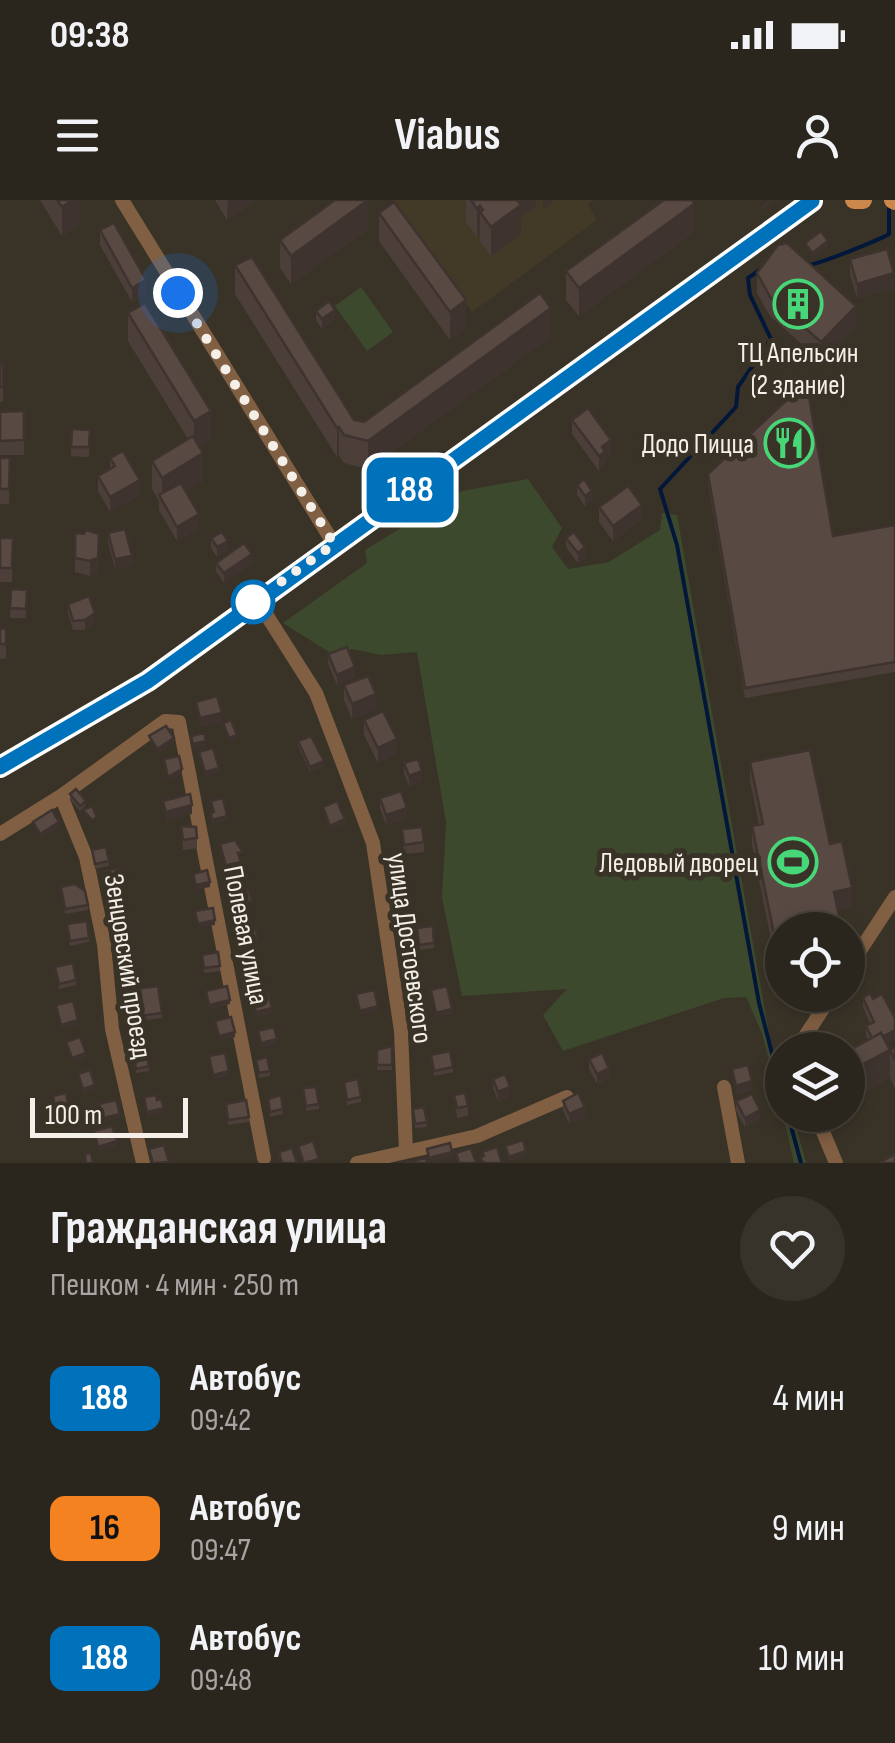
<!DOCTYPE html>
<html lang="ru">
<meta charset="utf-8">
<style>
:root{--surface:#2b261d;--page:#37322a;--text:#f1f3f6;--muted:#a6a5a4;--line:#47433b}
body{margin:0;font-family:"Sofia Sans Condensed",sans-serif;background:var(--page);color:var(--text);height:100vh;display:flex;flex-direction:column;font-size:38px;white-space:nowrap}
*{box-sizing:border-box;margin:0}
p{font-size:32px;color:var(--muted)}
.icon{flex:none;width:55px;height:55px;fill:none;stroke:currentColor;stroke-width:2;stroke-linecap:round;stroke-linejoin:round}
.map{position:relative;height:963px;overflow:hidden}
.panel{display:flex;flex-direction:column;background:var(--surface);flex:1}
.panel>*{flex:none}
.badge{padding:0 20px;border-radius:15px;font-size:35px;line-height:65px}
.controls{position:absolute;left:765px;top:712px;display:grid;gap:20px}
.controls a{display:grid;place-items:center;width:100px;height:100px;border-radius:50%;background:var(--surface);box-shadow:0 5px 15px #0003,0 0 0 2px var(--line);font-size:50px}
.scale{position:absolute;left:30px;bottom:25px;width:158px;box-sizing:border-box;padding-left:10px;border:5px solid #f4efe8;border-top:0;font-size:28px;line-height:35px;white-space:nowrap;color:#f4efe8;-webkit-text-stroke:8px #393327;paint-order:stroke}
.you{position:absolute;width:50px;height:50px;margin:-25px;border:8px solid #fff;border-radius:50%;background:#1a73e8;box-shadow:0 0 0 15px #1a73e833}
.map>.badge{position:absolute;translate:-50% -50%;box-shadow:0 0 0 5px #fff}
.round{display:grid;place-items:center;flex:none;width:105px;height:105px;border-radius:52px;background:var(--page)}
.head{display:flex;align-items:center;justify-content:space-between;height:170px;padding:0 50px}
h1{font-size:48px;font-weight:700;line-height:75px}
ul{padding:0;list-style:none}
li{display:flex;align-items:center;gap:30px;height:130px;padding:0 50px}
li div{flex:1}
li b{display:block;font-size:38px}
li em{font-style:normal}
li .badge{min-width:110px;font-weight:700;text-align:center}
.status{display:flex;justify-content:space-between;align-items:center;height:70px;padding:0 50px;background:var(--surface);direction:ltr}
.status svg{height:28px;fill:currentColor}
header{display:flex;justify-content:space-between;align-items:center;height:130px;padding:0 50px;background:var(--surface);font-size:45px;font-weight:700}
.map>svg:first-child{display:block}
.built{fill:#433927}
.green{fill:#3c492c}
.lines{fill:none;stroke-linecap:round;stroke-linejoin:round}
.stream{stroke:#02173a;stroke-width:4}
.minor{stroke:#815f43;stroke-width:14}
.major{stroke:#cc874b;stroke-width:18}
.wall{fill:#4c3f3a}
.shaded-wall{fill:#3e332f}
.building{fill:#584943;stroke:#3e332f;stroke-width:2.5}
.line-casing{stroke:#fff;stroke-width:22}
.line{stroke:#0072bc;stroke-width:15}
.walk{stroke:#f4efe8;stroke-width:10;stroke-dasharray:0 18}
.stop-dot{fill:#fff;stroke:#0072bc;stroke-width:5}
.labels{text-anchor:middle;stroke-width:10;stroke-linejoin:round;paint-order:stroke}
.poi-label{font-size:28px;fill:#f4efe8;stroke:#393327;text-anchor:end}
.street-label{font-size:28px;fill:#f4efe8;stroke:#393327}
</style>
<div class="status"><b>09:38</b><svg viewBox="0 0 49 12"><path d="M0 12V9h3v3zM5 12V6h3v6zM10 12V3h3v9zM15 12V0h3v12zM26 1h20v11H26zM47 4h2v5h-2z"/></svg></div>
<header><svg class="icon" aria-label="menu" viewBox="0 0 24 24"><path d="M4 6h16M4 12h16M4 18h16"/></svg>Viabus<svg class="icon" aria-label="person" viewBox="0 0 24 24"><circle cx="12" cy="8" r="4"/><path d="M4 21q1-7 8-7t8 7"/></svg></header>
<div class="map">
<svg width="895" height="963" viewBox="0 0 895 963">
<rect width="100%" height="100%" fill="#393327"/>
<!-- built -->
<polygon class="built" points="392,0 592,0 588,4 597,20 472,112"/>
<!-- green -->
<g class="green">
<polygon points="361,87 393,132 367,151 335,106"/>
<polygon points="528,279 562,328 552,347 568,369 609,362 660,330 662,313 677,315 769,834 782,880 782,911 762,833 746,797 724,798 563,851 543,815 567,789 462,796 442,698 446,622 417,452 381,455 352,449 337,457 283,423 367,363 365,350 462,291"/>
<polygon points="783,915 793,915 806,963 794,963"/>
</g>
<g class="lines">
<!-- stream -->
<g class="stream">
<path d="M807,65c8,1 72,-25 82,-31v-25"/>
<polyline points="763,68 748,78 750,95 771,139 738,187 736,207 660,289 677,345 759,803 782,892"/>
<polyline points="788,915 801,963"/>
</g>
<!-- minor -->
<g class="minor">
<polyline points="122,0 334,344"/>
<polyline points="257,400 316,493 373,643 401,831 406,951"/>
<polyline points="61,596 86,657 104,744 112,829 143,963"/>
<polyline points="0,634 61,596 165,521 179,522 264,958"/>
<polyline points="848,769 895,697"/>
<polyline points="796,850 832,795"/>
<polyline points="724,887 738,963"/>
<polyline points="816,915 836,963"/>
<polyline points="357,963 477,936 567,897"/>
</g>
<!-- major -->
<g class="major">
<polyline points="854,0 863,0"/>
<polyline points="893,0 895,1"/>
<polyline points="0,567 148,481 811,1"/>
</g>
</g>
<!-- wall -->
<g class="wall">
<polygon points="40,0 80,0 80,24 62,36"/>
<polygon points="215,0 256,0 227,20"/>
<polygon points="466,0 536,0 536,6 521,17 521,34 491,56 480,41 480,35 477,37 466,22"/>
<polygon points="379,13 466,129 450,140 379,41"/>
<polygon points="368,29 291,84 280,68 280,40"/>
<polygon points="100,30 146,95 132,102 100,45"/>
<polygon points="694,32 579,116 566,100 566,71"/>
<polygon points="850,59 894,88 857,98 850,74"/>
<polygon points="235,65 354,220 364,222 551,137 368,269 344,263 339,255 337,257 235,94"/>
<polygon points="757,73 856,126 821,161 770,116 757,93"/>
<polygon points="316,111 335,119 322,129 316,120"/>
<polygon points="128,113 211,239 199,246 203,281 186,291 199,329 177,341 159,310 159,301 152,289 152,261 188,239 128,141"/>
<polygon points="0,163 3,163 3,201 0,202"/>
<polygon points="24,211 24,255 0,255 0,212"/>
<polygon points="572,220 611,255 605,259 605,266 599,271 572,234"/>
<polygon points="72,229 90,230 89,257 71,256"/>
<polygon points="0,258 10,258 9,304 0,304"/>
<polygon points="110,258 140,295 110,312 98,291 98,276 110,269"/>
<polygon points="708,274 833,336 895,325 895,472 745,498 708,284"/>
<polygon points="577,285 592,300 585,306 577,295"/>
<polygon points="599,307 642,319 613,341 599,322"/>
<polygon points="75,333 99,334 98,372 90,376 75,372"/>
<polygon points="108,333 132,365 115,369 108,342"/>
<polygon points="0,338 13,338 12,382 0,382"/>
<polygon points="211,338 228,350 217,357 211,348"/>
<polygon points="566,338 585,357 578,363 566,347"/>
<polygon points="216,363 252,364 224,383 216,372"/>
<polygon points="11,389 27,390 26,418 10,418"/>
<polygon points="68,404 95,423 85,430 73,430 68,414"/>
<polygon points="6,428 6,458 0,459 0,429"/>
<polygon points="328,454 355,477 337,485 328,464"/>
<polygon points="344,485 376,509 352,519 344,500"/>
<polygon points="364,520 397,553 378,563 364,535"/>
<polygon points="298,541 324,566 310,572 298,546"/>
<polygon points="750,562 830,644 852,707 838,710 840,730 774,754 752,645 752,626 759,625 750,581"/>
<polygon points="404,563 422,581 409,586 404,573"/>
<polygon points="70,594 86,605 80,611 70,599"/>
<polygon points="380,598 407,618 386,625 380,608"/>
<polygon points="181,626 197,638 197,648 183,650"/>
<polygon points="402,629 424,642 424,652 404,654"/>
<polygon points="92,650 109,661 109,666 95,669"/>
<polygon points="61,687 88,705 88,710 65,714"/>
<polygon points="126,704 127,717 116,718 115,705"/>
<polygon points="67,724 89,738 89,742 70,746"/>
<polygon points="433,726 434,748 419,750 417,728"/>
<polygon points="202,755 220,766 220,771 204,773"/>
<polygon points="120,757 137,765 137,770 122,773"/>
<polygon points="55,767 76,780 76,785 59,789"/>
<polygon points="127,795 162,813 162,818 131,822"/>
<polygon points="863,798 873,799 895,818 895,839 886,844 890,850 895,847 895,888 890,878 848,901 848,851 868,840 866,836 866,826 870,824 863,807"/>
<polygon points="392,846 392,870 377,870 377,850"/>
<polygon points="133,853 149,866 149,871 136,873"/>
<polygon points="431,855 453,867 453,872 434,876"/>
<polygon points="589,859 609,878 597,884 589,869"/>
<polygon points="256,860 270,871 270,876 259,878"/>
<polygon points="493,879 510,897 498,901 493,888"/>
<polygon points="344,882 361,897 361,902 347,905"/>
<polygon points="303,893 319,904 319,909 306,911"/>
<polygon points="454,895 468,906 468,916 457,918"/>
<polygon points="268,899 283,909 283,914 270,917"/>
<polygon points="563,901 585,917 569,924 563,910"/>
<polygon points="736,901 760,920 745,927 736,911"/>
<polygon points="226,904 249,917 249,922 228,925"/>
<polygon points="413,914 427,922 427,927 415,928"/>
</g>
<!-- shaded-wall -->
<g class="shaded-wall">
<polygon points="73,0 80,0 80,24 62,36 62,7"/>
<polygon points="228,0 256,0 227,20"/>
<polygon points="368,0 368,29 291,84 291,56"/>
<polygon points="518,0 536,0 536,6 521,17 521,34 491,56 491,27"/>
<polygon points="543,0 555,0 543,9"/>
<polygon points="769,0 776,0 762,10 762,5"/>
<polygon points="694,4 694,32 579,116 579,88"/>
<polygon points="480,6 480,35 477,37 477,9"/>
<polygon points="828,41 828,46 812,58 812,53"/>
<polygon points="894,73 894,88 857,98 857,84"/>
<polygon points="146,80 146,95 132,102 132,88"/>
<polygon points="466,100 466,129 450,140 450,112"/>
<polygon points="856,106 856,126 821,161 821,142"/>
<polygon points="551,108 551,137 368,269 368,241"/>
<polygon points="335,110 335,119 322,129 322,119"/>
<polygon points="211,211 211,239 194,249 194,221"/>
<polygon points="339,227 339,255 337,257 337,228"/>
<polygon points="611,240 611,255 605,259 605,266 599,271 599,256 602,247"/>
<polygon points="203,253 203,281 165,305 162,300 162,278"/>
<polygon points="140,280 140,295 110,312 110,297"/>
<polygon points="592,291 592,300 585,306 585,296"/>
<polygon points="642,305 642,319 613,341 613,326"/>
<polygon points="199,314 199,329 177,341 177,327"/>
<polygon points="228,341 228,350 217,357 217,347"/>
<polygon points="585,347 585,357 578,363 578,353"/>
<polygon points="252,354 252,364 224,383 224,373"/>
<polygon points="132,356 132,365 115,369 115,359"/>
<polygon points="98,358 98,372 90,376 90,361"/>
<polygon points="95,413 95,423 85,430 85,420"/>
<polygon points="355,467 355,477 337,485 337,475"/>
<polygon points="376,494 376,509 352,519 352,504"/>
<polygon points="222,513 222,522 200,528 200,518"/>
<polygon points="237,535 237,540 229,543 229,538"/>
<polygon points="174,538 174,543 157,554 157,549"/>
<polygon points="397,539 397,553 378,563 378,548"/>
<polygon points="206,541 206,546 193,549 193,544"/>
<polygon points="324,561 324,566 310,572 310,567"/>
<polygon points="219,568 219,573 205,577 205,572"/>
<polygon points="182,569 182,574 168,581 168,577"/>
<polygon points="422,571 422,581 409,586 409,576"/>
<polygon points="192,605 192,614 166,621 166,612"/>
<polygon points="407,608 407,618 386,625 386,615"/>
<polygon points="227,616 227,621 212,624 212,620"/>
<polygon points="345,619 345,624 330,630 330,626"/>
<polygon points="59,622 59,627 40,639 40,634"/>
<polygon points="241,662 241,667 226,671 226,666"/>
<polygon points="210,682 210,687 196,690 196,685"/>
<polygon points="123,684 123,689 108,692 108,687"/>
<polygon points="852,688 852,707 834,711 834,692"/>
<polygon points="249,709 249,714 234,718 234,713"/>
<polygon points="215,720 215,725 198,728 198,724"/>
<polygon points="840,721 840,730 796,730"/>
<polygon points="782,733 782,752 774,754 774,734"/>
<polygon points="133,735 133,740 117,743 117,738"/>
<polygon points="258,739 258,744 241,749 241,744"/>
<polygon points="262,773 262,778 249,781 249,776"/>
<polygon points="230,800 230,804 209,810 209,805"/>
<polygon points="378,806 378,811 360,815 360,811"/>
<polygon points="272,808 272,813 256,817 256,812"/>
<polygon points="452,809 452,814 436,818 436,813"/>
<polygon points="78,820 78,825 61,830 61,825"/>
<polygon points="895,830 895,839 874,851 874,841"/>
<polygon points="235,832 235,837 219,841 219,836"/>
<polygon points="277,839 277,844 261,848 261,843"/>
<polygon points="890,850 890,878 848,901 848,872"/>
<polygon points="86,853 86,858 72,863 72,858"/>
<polygon points="609,868 609,878 597,884 597,874"/>
<polygon points="229,871 229,876 213,880 213,875"/>
<polygon points="752,881 752,891 736,895 736,886"/>
<polygon points="95,885 95,890 83,894 83,889"/>
<polygon points="510,887 510,897 498,901 498,892"/>
<polygon points="68,903 68,913 55,916 55,906"/>
<polygon points="585,907 585,917 569,924 569,914"/>
<polygon points="164,908 164,913 147,917 147,912"/>
<polygon points="760,910 760,920 745,927 745,918"/>
<polygon points="120,914 120,918 103,923 103,918"/>
<polygon points="88,918 88,928 72,933 72,923"/>
<polygon points="117,941 117,946 98,952 98,947"/>
<polygon points="526,951 526,956 509,962 509,957"/>
<polygon points="452,952 452,957 429,963 429,958"/>
</g>
<!-- building -->
<g class="building">
<polygon points="57,0 73,0 62,7"/>
<polygon points="335,0 368,0 291,56 280,40"/>
<polygon points="471,0 517,0 521,5 491,27 480,12 483,10 480,6 477,9"/>
<polygon points="664,0 692,0 694,4 579,88 566,71"/>
<polygon points="394,2 466,100 450,112 379,13"/>
<polygon points="114,23 146,80 132,88 100,30"/>
<polygon points="821,31 828,41 812,53 805,43"/>
<polygon points="787,43 856,106 821,142 770,97 757,73 778,45"/>
<polygon points="887,49 894,73 857,84 850,59"/>
<polygon points="252,57 354,220 364,222 540,93 551,108 368,241 344,235 339,227 337,228 235,65"/>
<polygon points="329,101 335,110 322,119 316,111"/>
<polygon points="145,103 211,211 194,221 128,113"/>
<rect x="0" y="163" width="3" height="24"/>
<polygon points="808,191 833,336 895,325 895,462 745,488 708,274 793,194"/>
<polygon points="588,208 611,240 602,247 605,252 599,256 572,220"/>
<polygon points="24,211 24,240 0,241 0,212"/>
<polygon points="72,229 90,230 89,247 71,247"/>
<polygon points="193,236 203,253 162,278 152,261"/>
<polygon points="123,251 140,280 110,297 98,276 115,266 110,258"/>
<polygon points="0,258 10,258 9,289 0,289"/>
<polygon points="584,279 592,291 585,296 577,285"/>
<polygon points="181,283 199,314 177,327 159,295"/>
<polygon points="628,286 642,305 613,326 599,307"/>
<polygon points="125,329 132,356 115,359 108,333"/>
<polygon points="86,330 99,334 98,358 90,361 75,358 75,333 84,334"/>
<polygon points="222,332 228,341 217,347 211,338"/>
<polygon points="574,332 585,347 578,353 566,338"/>
<polygon points="0,338 13,338 12,368 0,368"/>
<polygon points="244,343 252,354 224,373 216,363"/>
<polygon points="11,389 27,390 26,409 10,408"/>
<polygon points="89,396 95,413 85,420 73,421 68,404"/>
<polygon points="6,428 6,444 0,444 0,429"/>
<polygon points="347,447 355,467 337,475 328,454"/>
<polygon points="368,476 376,494 352,504 344,485"/>
<polygon points="217,496 222,513 200,518 196,502"/>
<polygon points="383,511 397,539 378,548 364,520"/>
<polygon points="231,520 237,535 229,538 223,523"/>
<polygon points="166,526 174,538 157,549 149,536"/>
<polygon points="204,533 206,541 193,544 191,536"/>
<polygon points="311,536 324,561 310,567 298,541"/>
<polygon points="213,548 219,568 205,572 199,552"/>
<polygon points="810,550 830,644 842,641 852,688 834,692 840,721 796,730 782,730 782,733 774,734 752,626 763,624 750,562"/>
<polygon points="179,556 182,569 168,577 164,559"/>
<polygon points="418,559 422,571 409,576 404,563"/>
<polygon points="76,589 86,601 80,606 70,594"/>
<polygon points="401,591 407,608 386,615 380,598"/>
<polygon points="190,594 192,605 166,612 163,601"/>
<polygon points="223,598 227,616 212,620 211,613 214,612 211,601"/>
<polygon points="337,601 345,619 330,626 323,607"/>
<polygon points="92,606 97,617 92,620 83,610"/>
<polygon points="52,610 59,622 40,634 33,622"/>
<polygon points="181,626 196,627 197,638 183,640"/>
<polygon points="422,627 424,642 404,645 402,629"/>
<polygon points="235,640 243,652 238,653 241,662 226,666 220,644"/>
<polygon points="106,647 109,661 95,664 92,650"/>
<polygon points="119,668 123,684 108,687 104,671"/>
<polygon points="207,670 210,682 196,685 193,674"/>
<polygon points="75,684 85,691 88,705 65,709 61,687"/>
<polygon points="248,689 252,701 247,703 249,709 234,713 228,695"/>
<polygon points="126,704 127,712 116,713 115,705"/>
<polygon points="213,708 215,720 198,724 195,711"/>
<polygon points="87,721 89,738 70,741 67,724"/>
<polygon points="130,722 133,735 117,738 115,725"/>
<polygon points="255,726 258,739 241,744 238,731"/>
<polygon points="433,726 434,743 419,745 417,728"/>
<polygon points="134,752 137,765 122,768 120,757"/>
<polygon points="218,752 220,766 204,768 202,755"/>
<polygon points="258,761 262,773 249,776 245,765"/>
<polygon points="73,763 76,780 59,784 55,767"/>
<polygon points="158,786 162,813 131,817 127,790"/>
<polygon points="227,786 230,800 209,805 206,791"/>
<polygon points="447,786 452,809 436,813 431,790"/>
<polygon points="374,790 378,806 360,811 356,794"/>
<polygon points="268,792 272,808 256,812 252,796"/>
<polygon points="870,793 873,799 882,794 895,818 895,830 882,837 881,833 872,838 866,826 874,822 863,798"/>
<polygon points="73,801 78,820 61,825 56,805"/>
<polygon points="231,817 235,832 219,836 215,821"/>
<polygon points="274,827 277,839 261,843 258,831"/>
<polygon points="881,833 890,850 895,847 895,860 890,850 848,872 848,851"/>
<polygon points="80,837 86,853 72,858 66,842"/>
<polygon points="392,846 392,865 377,865 377,850"/>
<polygon points="146,851 149,866 136,869 133,853"/>
<polygon points="450,851 453,867 434,871 431,855"/>
<polygon points="225,853 229,871 213,875 209,856"/>
<polygon points="602,853 609,868 597,874 589,859"/>
<polygon points="267,857 270,871 259,873 256,860"/>
<polygon points="748,865 752,881 736,886 732,869"/>
<polygon points="90,870 95,885 83,889 78,874"/>
<polygon points="505,874 510,887 498,892 493,879"/>
<polygon points="358,879 361,897 347,900 344,882"/>
<polygon points="316,887 319,904 306,906 303,888"/>
<polygon points="66,893 68,903 55,906 53,896"/>
<polygon points="465,893 468,906 457,908 454,895"/>
<polygon points="578,893 585,907 569,914 563,901"/>
<polygon points="752,894 760,910 745,918 736,901"/>
<polygon points="156,895 157,900 161,899 164,908 147,912 144,897"/>
<polygon points="281,895 283,909 270,912 268,899"/>
<polygon points="116,900 120,914 103,918 99,904"/>
<polygon points="246,900 249,917 228,920 226,904"/>
<polygon points="424,907 427,922 415,924 413,909"/>
<polygon points="85,911 88,918 72,923 70,915"/>
<polygon points="112,926 117,941 98,947 94,931"/>
<polygon points="523,940 526,951 509,957 505,946"/>
<polygon points="313,941 319,959 304,963 298,946"/>
<polygon points="450,943 452,952 429,958 427,949"/>
<polygon points="164,945 169,962 153,963 149,949"/>
<polygon points="497,947 502,963 484,963 480,958 484,956 482,952"/>
<polygon points="292,948 297,963 282,963 279,952"/>
<polygon points="471,948 476,963 459,963 456,953"/>
<polygon points="91,953 93,963 86,963 85,954"/>
<polygon points="895,954 895,963 879,963"/>
<polygon points="426,958 427,963 404,963"/>
</g>
<g class="lines">
<!-- line casing -->
<g class="line-casing">
<polyline id="line" points="0,567 148,481 812,1"/>
</g>
<!-- line -->
<use href="#line" class="line"/>
<!-- walk -->
<polyline class="walk" points="178,93 334,344 253,402"/>
</g>
<!-- icons -->
<defs>
<g id="building-ring" transform="scale(2.5)"><circle r="9.5" fill="#393327" stroke="#47d779" stroke-width="1.5"/><path d="M-4-6H4V6H1V3H-1V6H-4ZM-2.5-4.3h1.7v1.8h-1.7ZM.8-4.3h1.7v1.8H.8ZM-2.5-1h1.7V.8h-1.7ZM.8-1h1.7V.8H.8Z" fill="#47d779"/></g>
<g id="restaurant-ring" transform="scale(2.5)"><circle r="9.5" fill="#393327" stroke="#47d779" stroke-width="1.5"/><path d="M-5-6h1v4h1v-4h1v4h1v-4h1v5L-1.5 .5V6h-2V.5L-5-1ZM5-6V6H3V1.5H1.5Q1.5-4 5-6Z" fill="#47d779"/></g>
<g id="stadium-ring" transform="scale(2.5)"><circle r="9.5" fill="#393327" stroke="#47d779" stroke-width="1.5"/><path d="M0-5a6.5 5 0 1 0 0 10a6.5 5 0 1 0 0-10ZM-3.5-1.8h7v3.6h-7Z" fill="#47d779"/></g>
</defs>
<g fill-rule="evenodd">
<use href="#building-ring" x="798" y="104"/>
<use href="#restaurant-ring" x="789" y="243"/>
<use href="#stadium-ring" x="793" y="662"/>
</g>
<!-- markers -->
<circle class="stop-dot" cx="253" cy="402" r="20"/>
<g class="labels">
<!-- poi labels -->
<g class="poi-label">
<text x="798" y="162" text-anchor="middle">ТЦ Апельсин<tspan x="798" dy="32">(2 здание)</tspan></text>
<text x="754" y="253">Додо Пицца</text>
<text x="758" y="672">Ледовый дворец</text>
</g>
<!-- street labels -->
<g class="street-label">
<text transform="translate(247 735) rotate(79)" y="10">Полевая улица</text>
<text transform="translate(411 748) rotate(82)" y="10">улица Достоевского</text>
<text transform="translate(129 766) rotate(81)" y="10">Зенцовский проезд</text>
</g>
</g>
</svg>
<div class="controls">
<a><svg class="icon" aria-label="locate" viewBox="0 0 24 24"><circle cx="12" cy="12" r="6"/><path d="M12 2v4M12 18v4M2 12h4M18 12h4"/></svg></a>
<a><svg class="icon" aria-label="layers" viewBox="0 0 24 24"><path d="M12 4l9 5-9 5-9-5zM3 14l9 5 9-5"/></svg></a>
</div>
<div class="scale">100 m</div>
<div class="you" style="left:178px;top:93px"></div>
<b class="badge" style="left:410px;top:290px;background:#0072bc;color:#fff">188</b>
</div>
<section class="panel">
<div class="head"><div><h1>Гражданская улица</h1><p>Пешком · 4 мин · 250 m</p></div><a class="round"><svg class="icon" aria-label="heart" viewBox="0 0 24 24"><path d="M12 20l-8-8c-3-5 5-10 8-4 3-6 11-1 8 4z"/></svg></a></div>
<ul>
<li><span class="badge" style="background:#0072bc;color:#fff">188</span><div><b>Автобус</b><p>09:42</p></div><em>4 мин</em></li>
<li><span class="badge" style="background:#f58220;color:#111">16</span><div><b>Автобус</b><p>09:47</p></div><em>9 мин</em></li>
<li><span class="badge" style="background:#0072bc;color:#fff">188</span><div><b>Автобус</b><p>09:48</p></div><em>10 мин</em></li>
</ul>
</section>
